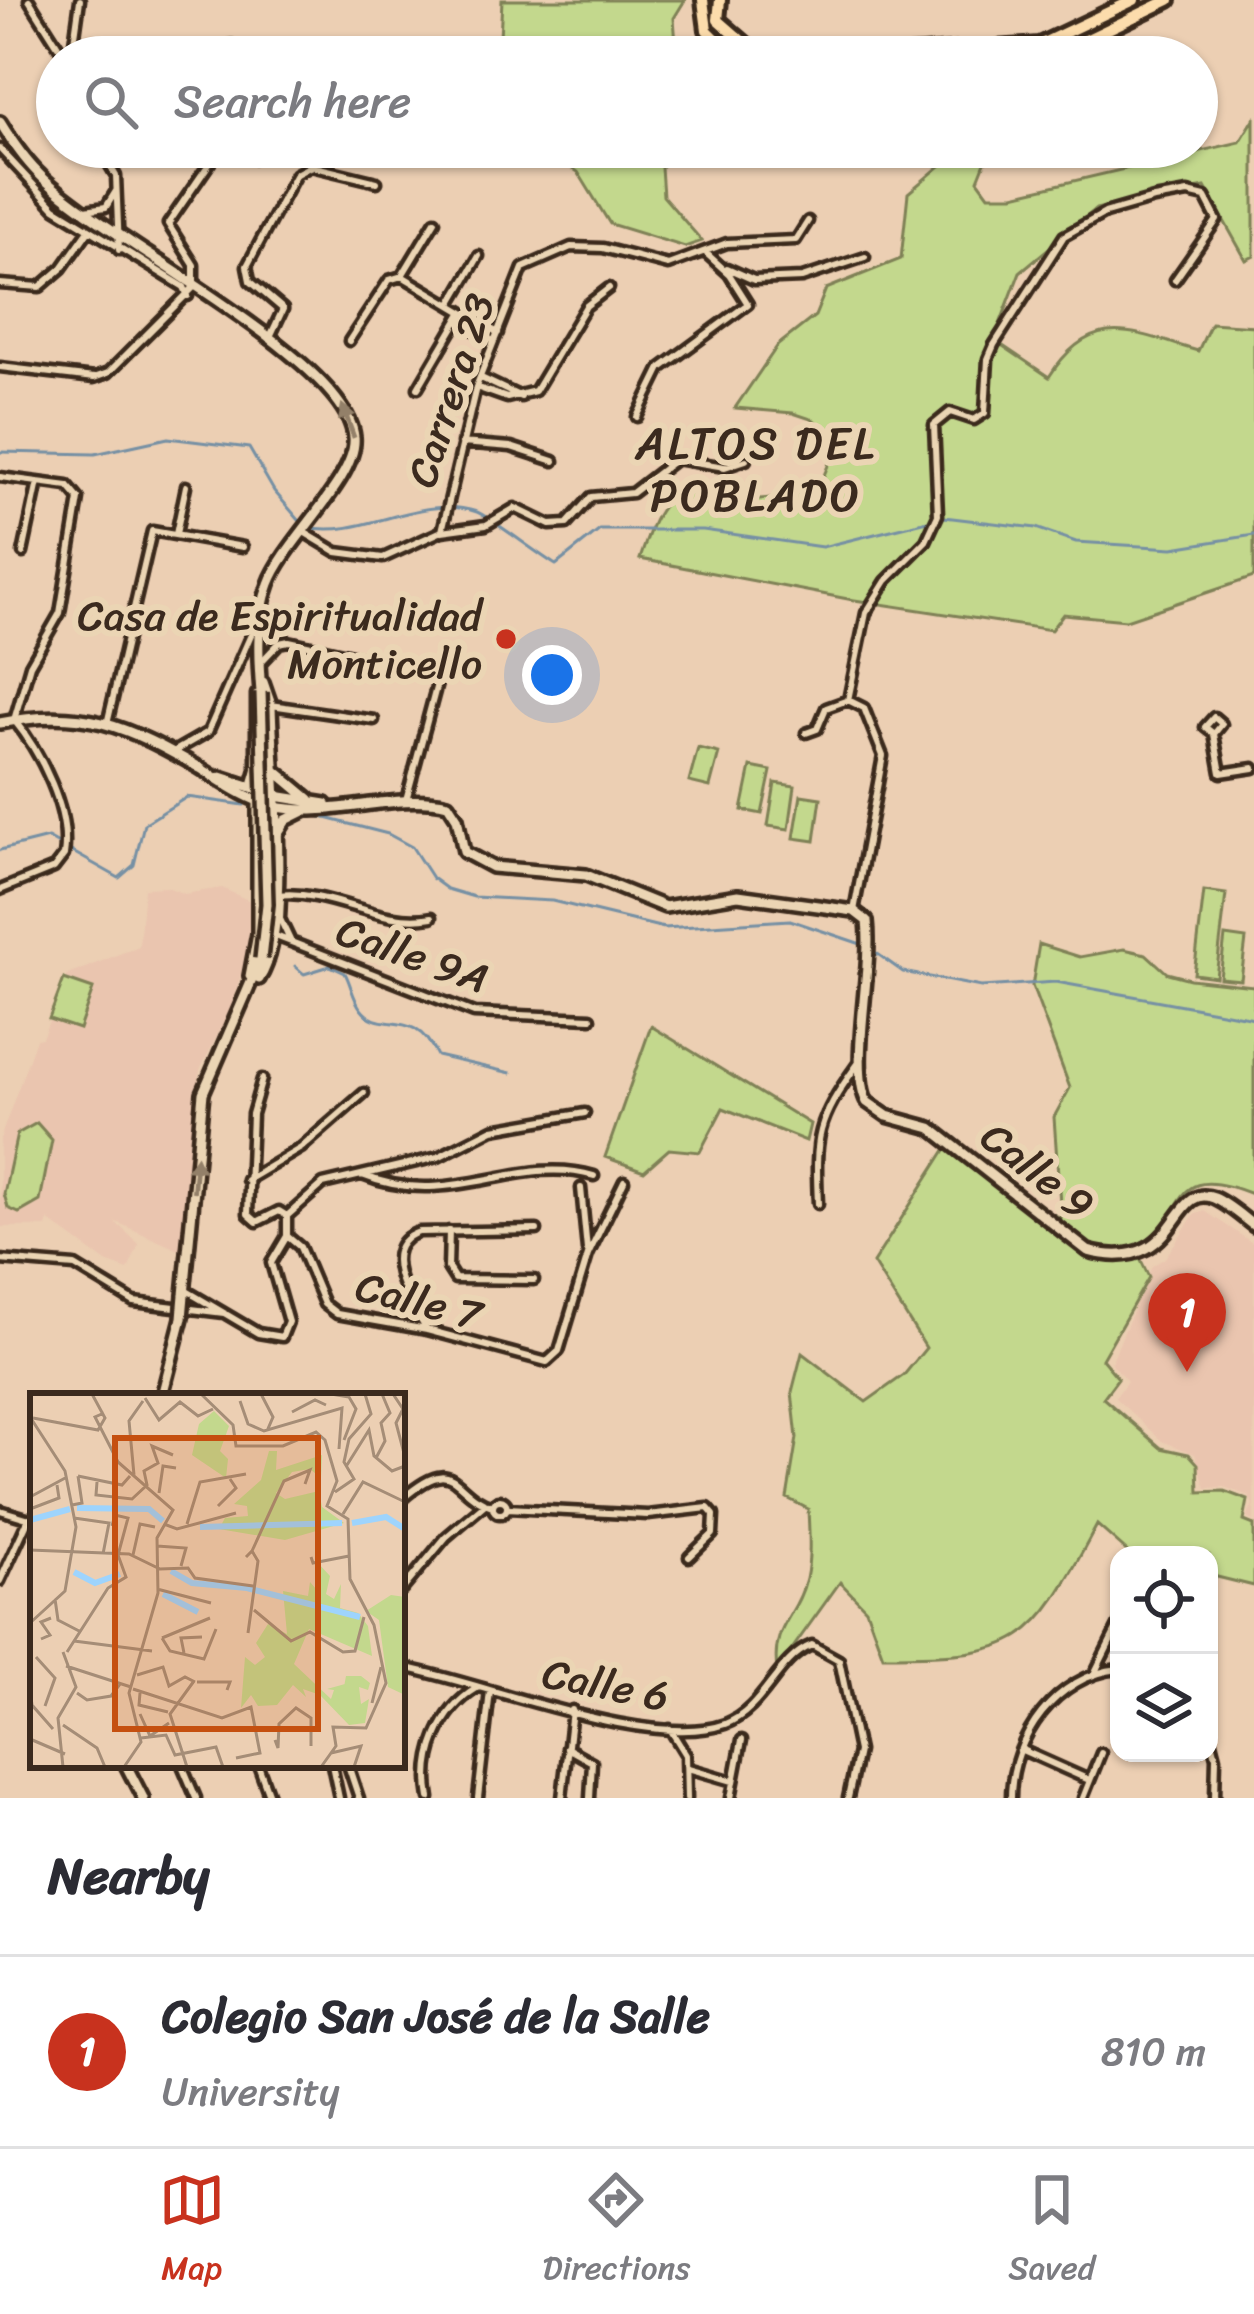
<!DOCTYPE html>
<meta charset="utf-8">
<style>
body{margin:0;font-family:Sriracha,sans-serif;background:#f2f2f3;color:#2b2b33}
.controls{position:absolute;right:36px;bottom:36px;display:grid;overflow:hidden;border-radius:24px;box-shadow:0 3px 9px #0004}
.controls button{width:108px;height:108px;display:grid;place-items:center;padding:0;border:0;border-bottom:3px solid #e1e1e2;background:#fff;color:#2b2b33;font:60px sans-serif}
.you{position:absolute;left:552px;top:675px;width:42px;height:42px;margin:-30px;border:9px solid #fff;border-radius:50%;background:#1a73e8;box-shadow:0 0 0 18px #1a73e833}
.badge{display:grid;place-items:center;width:78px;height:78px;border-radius:50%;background:#c8321e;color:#fff;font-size:39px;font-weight:700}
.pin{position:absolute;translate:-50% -99px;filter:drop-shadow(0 3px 6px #0008)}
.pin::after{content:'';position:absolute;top:63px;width:42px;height:36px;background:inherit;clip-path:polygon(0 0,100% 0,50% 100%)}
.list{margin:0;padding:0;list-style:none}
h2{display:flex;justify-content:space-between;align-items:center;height:156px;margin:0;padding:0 48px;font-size:51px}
h2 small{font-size:39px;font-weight:400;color:#7c7c81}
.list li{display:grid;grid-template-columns:78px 1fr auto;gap:36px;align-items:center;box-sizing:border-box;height:192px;padding:0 48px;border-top:3px solid #e1e1e2}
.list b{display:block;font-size:45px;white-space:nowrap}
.list p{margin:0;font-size:39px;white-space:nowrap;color:#7c7c81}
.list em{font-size:39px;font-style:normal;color:#7c7c81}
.icon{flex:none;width:66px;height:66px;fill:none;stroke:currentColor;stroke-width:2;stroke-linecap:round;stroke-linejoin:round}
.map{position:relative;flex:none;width:1254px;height:1798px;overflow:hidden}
.search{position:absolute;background:#fff;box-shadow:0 3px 9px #0004;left:36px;right:36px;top:36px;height:132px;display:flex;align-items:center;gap:30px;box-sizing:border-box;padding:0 42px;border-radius:66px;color:#7c7c81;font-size:45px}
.sheet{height:348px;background:#fff}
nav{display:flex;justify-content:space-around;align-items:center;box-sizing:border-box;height:168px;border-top:3px solid #e1e1e2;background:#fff;font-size:33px;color:#7c7c81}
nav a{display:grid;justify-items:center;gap:6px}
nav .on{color:#c8321e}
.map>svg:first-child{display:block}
.built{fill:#eac5af}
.green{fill:#c3d88d;stroke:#7f8156;stroke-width:3}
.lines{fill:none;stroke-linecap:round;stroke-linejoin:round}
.stream{stroke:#7690a4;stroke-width:3}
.street-casing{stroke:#3b2a1e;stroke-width:15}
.secondary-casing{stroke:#3b2a1e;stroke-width:18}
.primary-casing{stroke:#3b2a1e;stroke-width:20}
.street{stroke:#ebd5b4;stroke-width:6}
.secondary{stroke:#ebd5b4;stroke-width:9}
.primary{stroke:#fcdcac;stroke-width:10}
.secondary-bridge-casing{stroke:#3b2a1e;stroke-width:18;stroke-linecap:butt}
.secondary-bridge{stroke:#ebd5b4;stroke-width:9}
.oneway{fill:#938069}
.poi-dot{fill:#c8321e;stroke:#ebd5b4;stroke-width:4.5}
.labels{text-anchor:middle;stroke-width:12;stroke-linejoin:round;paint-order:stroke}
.street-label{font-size:42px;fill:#3b2a1e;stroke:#ebd5b4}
.poi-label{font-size:42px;fill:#3b2a1e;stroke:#ebd5b4;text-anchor:end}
.neighbourhood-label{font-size:45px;letter-spacing:3px;fill:#3b2a1e;stroke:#ebd5b4}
.inset-river{fill:none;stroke:#9ed4fd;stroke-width:6}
.inset-road{fill:none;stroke:#a58d77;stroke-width:3}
.view{fill:#c55010;fill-opacity:0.15;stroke:#c55010;stroke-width:6}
.inset-edge{fill:none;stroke:#3b2a1e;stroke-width:6}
</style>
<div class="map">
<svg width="1254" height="1798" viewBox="0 0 1254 1798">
<rect width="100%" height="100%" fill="#eccfb3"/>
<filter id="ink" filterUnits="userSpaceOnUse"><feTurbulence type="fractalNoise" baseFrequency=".00833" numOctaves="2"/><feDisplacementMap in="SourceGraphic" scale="24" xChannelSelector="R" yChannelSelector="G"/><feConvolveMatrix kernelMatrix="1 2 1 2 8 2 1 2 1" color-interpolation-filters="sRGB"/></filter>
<g filter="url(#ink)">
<!-- built -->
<path class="built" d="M167 887 184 894 222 888 252 902 254 926 233 1004 200 1070 181 1251 114 1221 139 1244 128 1270 106 1262 48 1220 47 1227H0V1139L36 1039 42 1038 68 975 139 946 144 888Z
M1205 1211 1254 1244V1521L1247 1518 1253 1505 1249 1496 1224 1487 1206 1488 1195 1454 1162 1441 1115 1398 1127 1381 1111 1363 1152 1266 1165 1258 1194 1215Z"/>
<!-- green -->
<path class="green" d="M502 0H685L674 18 677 57H499Z
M1254 119V256L1246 260 1205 187 1096 209 1020 272 994 340 1049 377C1092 308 1135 333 1198 351L1211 323 1254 326V577L1126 620 1063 614 1051 630 848 599 640 559C654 519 659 494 703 483 749 508 776 501 822 480L832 456V439L814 420 793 413 735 408 778 345 815 316 826 289 901 259 908 193 953 155V147H991L978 180 989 195H1014L1240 142Z
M539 147H681L661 167 663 196 702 241 685 247 610 224 578 172Z
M698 748 719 753 710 787 689 782Z
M751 767 771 771 762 814 742 810Z
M775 783 795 786 789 829 768 826Z
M801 795 821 798 815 841 794 838Z
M1204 891 1226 894 1216 977 1194 974Z
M1225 936 1246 939 1241 980 1220 978Z
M1039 944 1080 957 1124 949 1146 954 1167 973 1190 979 1254 986V1195C1161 1156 1194 1223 1134 1246L1149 1277 1102 1359 1118 1378 1103 1398 1161 1448 1189 1454 1198 1464 1199 1492 1224 1491 1248 1500 1244 1521 1254 1525V1586L1209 1575V1555L1164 1551 1131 1555 1097 1525C1032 1647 1023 1656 883 1656L866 1609 840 1582 777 1670C771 1625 797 1617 806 1579 811 1556 809 1532 808 1509L787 1498 797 1438 792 1392 802 1353 866 1402 904 1375 926 1348 873 1263 947 1147C985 1181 1017 1197 1061 1218L1054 1117 1070 1088 1032 986Z
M64 979 93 989 79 1029 49 1019Z
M651 1026 810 1124 806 1141 723 1108 700 1152 669 1149 644 1171 605 1157Z
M37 1123 52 1140 40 1201 19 1213 8 1208 4 1194 17 1134Z"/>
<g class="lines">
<!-- stream -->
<path class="stream" d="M0 452 95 454 168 438 249 448 274 491 299 520
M307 527C365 539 418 493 477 512 488 516 538 554 556 565L600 530H703L822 547 944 517 1036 528 1076 542 1173 548 1254 535
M310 814 388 834 412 847 432 878 447 889 474 897 552 901 664 928 790 920 864 945
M0 850 48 838 119 878 134 865 144 824 187 797 244 805
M872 950 903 972 981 987 1056 982 1254 1018
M295 966 304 974 330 966 345 973C351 984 353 999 361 1009 381 1036 414 1005 437 1056L511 1073"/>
<defs>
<path id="street" d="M29 0 65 57
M72 57 80 0
M220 57 225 46 232 45 250 57
M99 147 116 176 119 250
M0 149 55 208 184 287 188 296
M85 210 106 207 116 191
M727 268 754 280 802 278 865 257
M403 274 435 221
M0 284 40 287 62 268 89 230
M451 304 479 256
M458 320 493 341
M269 339 283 309 250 281 247 266 296 174 311 166 377 182
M349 341 389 280 402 276 498 333
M0 367 94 378 108 373 194 287V265L168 224 216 154 253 158 267 147
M481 378 521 397
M476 387 507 398 535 391 586 306 609 288
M418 388 462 313
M637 417 661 368 748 304 729 274 707 254
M462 443 511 447 554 461
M0 477 68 486 79 499 60 613 30 665 14 720C41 753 71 811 64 855L54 868 0 890
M302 531 337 552 383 558 442 531 486 525 515 508 550 525 567 524 591 497 632 493 676 459 725 467 746 460
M442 531 476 387 523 268 571 247 603 248 668 265 727 243 796 240 808 221
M176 534 186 486
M23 553 38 482
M261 662 279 643 289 641 428 672 438 680 406 800
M848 700 866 613 886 581 926 541 938 515 934 425 950 412 974 420 985 413 988 359 994 345 1064 236 1105 213 1154 199 1188 193 1205 197 1217 220 1175 280
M271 705 374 720
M107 724 152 531 243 547
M806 733 817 729 826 708 848 700 864 708 883 756 854 911
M1214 734 1222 724 1214 717 1205 727 1214 734 1221 773 1254 768
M173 752 208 732 257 621
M251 786 256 769V694
M278 895C332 889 379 927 432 917
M281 898 280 919 290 940
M273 935 474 1013 591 1018
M262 1079 252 1114 248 1214 257 1222 279 1211 287 1216
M362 1175C450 1211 518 1153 594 1176
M247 1180 301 1148 364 1093
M581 1188 587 1250
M818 1204C815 1136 816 1122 857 1065
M449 1231 448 1268 455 1279 534 1280
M287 1236 300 1247 324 1304 337 1314 427 1330 547 1362 559 1351 588 1255 624 1181
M287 1236V1216L323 1184 438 1157 493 1129 585 1113
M0 1260 75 1266 134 1302 224 1313
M185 1290 258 1333 282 1337 288 1322 271 1263 287 1236
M427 1330C411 1304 373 1247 419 1232L537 1230
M402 1499C459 1450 450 1494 493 1506
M493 1507a7 7 0 1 1 14 0a7 7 0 1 1-14 0Z
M507 1508 648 1515 708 1508 714 1515 713 1534 689 1557
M0 1510 30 1519
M0 1581 29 1518
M402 1590 446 1537 485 1504
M402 1667C483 1682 650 1751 725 1724 765 1709 776 1659 812 1645L839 1660 858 1751 848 1798
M1095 1672 1119 1624
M670 1729 686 1755 687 1798
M1209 1730 1216 1757 1215 1798
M567 1748 592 1762 590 1798
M1022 1750 1087 1779
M182 1765 196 1798
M258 1765 270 1798
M332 1765 339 1798
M348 1765 359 1798
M688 1768 733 1781
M430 1798C422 1756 440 1710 477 1688
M478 1798 490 1691
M562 1798 572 1710
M731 1798 742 1740
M1011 1798C1011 1737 1057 1675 1119 1669
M1083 1798 1101 1753"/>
<path id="secondary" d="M0 122C11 140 23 158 38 173 99 237 347 358 354 437 358 478 285 540 269 584 256 618 258 657 261 692
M0 723C83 706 127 726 200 768 223 782 246 799 273 806 329 820 392 791 448 804L457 818 464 852 492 867 586 875 665 907 738 895 854 911 867 921C873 971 849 1069 867 1102L887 1116 931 1128 1088 1251C1181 1276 1170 1181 1214 1198 1228 1204 1242 1217 1254 1226
M272 768 309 799
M221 777 282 797 326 804
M275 837 286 820 306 810
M250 976 258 934V800
M259 979C292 930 272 768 271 705L263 682
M184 1295 203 1093 261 959
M162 1396 182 1318
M126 1765 143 1798"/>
<path id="primary" d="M703 0 707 30 734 57
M720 0 718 20 749 47 819 57
M866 57 1039 45 1134 0
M1050 57 1169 0"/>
</defs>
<!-- street casing -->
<use href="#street" class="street-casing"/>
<!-- secondary casing -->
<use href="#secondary" class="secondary-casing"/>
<!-- primary casing -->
<use href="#primary" class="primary-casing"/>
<!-- street -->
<use href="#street" class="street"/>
<!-- secondary -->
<use href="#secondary" class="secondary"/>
<!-- primary -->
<use href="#primary" class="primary"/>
<defs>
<path id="secondary-bridge" d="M261 692 267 904 261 959
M182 1318 184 1295"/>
</defs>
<!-- secondary-bridge casing -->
<use href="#secondary-bridge" class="secondary-bridge-casing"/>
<!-- secondary-bridge -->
<use href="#secondary-bridge" class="secondary-bridge"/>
</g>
<!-- one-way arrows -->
<defs><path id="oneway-solid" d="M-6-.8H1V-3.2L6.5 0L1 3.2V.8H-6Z" transform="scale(3)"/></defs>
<g class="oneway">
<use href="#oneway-solid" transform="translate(348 421) rotate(-110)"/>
<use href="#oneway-solid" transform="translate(195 1174) rotate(-85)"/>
</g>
</g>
<!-- markers -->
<circle class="poi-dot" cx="506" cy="639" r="12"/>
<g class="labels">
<!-- street labels -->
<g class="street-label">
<text transform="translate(450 390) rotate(-72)" y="15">Carrera 23</text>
<text transform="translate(413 954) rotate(19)" y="15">Calle 9A</text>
<text transform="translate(1038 1170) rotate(38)" y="15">Calle 9</text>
<text transform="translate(419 1300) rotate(14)" y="15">Calle 7</text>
<text transform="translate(606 1684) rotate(11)" y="15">Calle 6</text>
</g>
<!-- poi labels -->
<g class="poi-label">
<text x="482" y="630">Casa de Espiritualidad<tspan x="482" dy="48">Monticello</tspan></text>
</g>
<!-- neighbourhood labels -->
<g class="neighbourhood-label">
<text x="756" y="459">ALTOS DEL<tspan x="756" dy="52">POBLADO</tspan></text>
</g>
</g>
<!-- overview -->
<g transform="translate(30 1393)">
<rect width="375" height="375" fill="#eccfb3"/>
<path d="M184 18 199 33 190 58 198 66 196 85 162 62 169 31ZM239 58H247L246 77 292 62 291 85 280 76 262 79 246 100 255 106 289 98 292 114 314 130 255 147 189 136 195 125 218 123 217 113 204 111 231 87ZM288 170 300 183 296 201 304 206 311 191 310 215 328 220 338 233 342 263 279 236 264 271 301 306 304 297 297 296 315 291 311 310 316 283H331L340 290 338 297 329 294 331 311 339 306 335 330 319 332 290 302 273 296 276 304 263 292 247 312 228 313 221 302 211 315 215 264 225 272 235 264 226 250 238 231 257 241 253 198 278 203 280 189 287 197ZM361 202 375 204V302L358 294 349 227 336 218Z" fill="#c3d88d"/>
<path class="inset-river" d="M47 115 119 116 133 128M0 127 40 116M322 130 356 124 375 136M170 134 312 130M141 178 162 190 217 195 330 224M44 179 65 190 90 181M133 201 168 219"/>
<path class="inset-road" d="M171 1 203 32 206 53H253L286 39 295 47 307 88 297 113 318 126 320 186 344 232 356 290 336 335 303 334 306 353 291 374M231 1 243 24 237 38M301 1 319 4 326 16 314 47M363 1 373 16 366 30 375 64M115 5 129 27 150 9 168 23 183 16M210 8 218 31 234 38 312 15 309 56M262 19 285 7 296 12M74 20 65 24 88 69 143 117 127 145 128 200 99 300 111 349 94 374M3 25 68 37 75 25 62 1M346 65 355 48 351 30 360 20 352 1M317 72 339 37 344 63 362 78 375 73M104 82 99 28 113 8M48 83 92 92 100 83M67 89 66 102 102 106 117 92 114 78 128 70 122 53 143 62M305 99 324 86 314 69 319 46 341 21 335 1M129 100 133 73 146 75M0 104 37 84M42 112 52 110 48 83M188 113 206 95 200 86M0 116 29 105 27 92M313 121 333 89 375 109M44 125 79 130 73 161M134 131 147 136 206 120M157 131 170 89 216 81M127 153 156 155 151 173M0 157 99 161 130 176 158 175 165 185 223 193M222 158 254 88 280 77 275 91M103 162 110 131 125 134M216 164 222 158 228 168 218 240M281 164 283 170 319 163M127 196 181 210M25 206 28 227 51 239M224 217 261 248 280 239 313 259 325 258 334 224M0 230 35 198 46 134 35 78 2 27M132 245 140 258 174 266 186 236M132 245 180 225M11 246 20 242 11 229 21 225M44 248 122 258M37 259 78 195 96 184 88 162 98 125 85 122 82 133M154 260 151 245 172 244M6 264 25 285 15 313M36 273 101 294M107 282 133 274 139 293 155 284 165 289M167 289H200L197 297M103 296 192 325 221 314 230 360 206 365M0 297 2 312 23 336M47 300 57 307 81 303 90 291M110 300 109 312 138 319M342 310 351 274M110 321 120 343 139 330M33 332 67 355 75 374M111 345 136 342 145 362 186 354 193 374M0 346 35 361M245 347 248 355 249 331 266 315 281 325V353M301 360 331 353 324 374M33 374 28 325 46 294 33 259M157 374 140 321 164 288"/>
<path class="view" d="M85 45H288V336H85Z"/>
<rect width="375" height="375" class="inset-edge"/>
</g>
</svg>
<div class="controls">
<button><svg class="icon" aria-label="locate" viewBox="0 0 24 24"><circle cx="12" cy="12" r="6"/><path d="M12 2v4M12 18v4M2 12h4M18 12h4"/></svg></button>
<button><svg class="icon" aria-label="layers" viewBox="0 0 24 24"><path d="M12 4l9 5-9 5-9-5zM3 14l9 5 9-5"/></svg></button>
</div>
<div class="you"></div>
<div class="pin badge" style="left:1187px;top:1372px">1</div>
<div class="search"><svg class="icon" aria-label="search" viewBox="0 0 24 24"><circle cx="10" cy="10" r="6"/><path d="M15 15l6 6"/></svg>Search here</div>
</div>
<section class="sheet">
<h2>Nearby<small></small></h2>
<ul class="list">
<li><span class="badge">1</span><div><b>Colegio San José de la Salle</b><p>University</p></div><em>810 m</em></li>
</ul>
</section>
<nav>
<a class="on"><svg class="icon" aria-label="map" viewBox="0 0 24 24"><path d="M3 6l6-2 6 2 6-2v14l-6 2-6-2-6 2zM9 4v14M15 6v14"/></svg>Map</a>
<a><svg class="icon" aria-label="directions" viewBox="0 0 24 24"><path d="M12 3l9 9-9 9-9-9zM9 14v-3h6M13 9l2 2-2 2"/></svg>Directions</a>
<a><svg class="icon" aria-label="saved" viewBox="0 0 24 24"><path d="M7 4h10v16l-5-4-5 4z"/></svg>Saved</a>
</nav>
